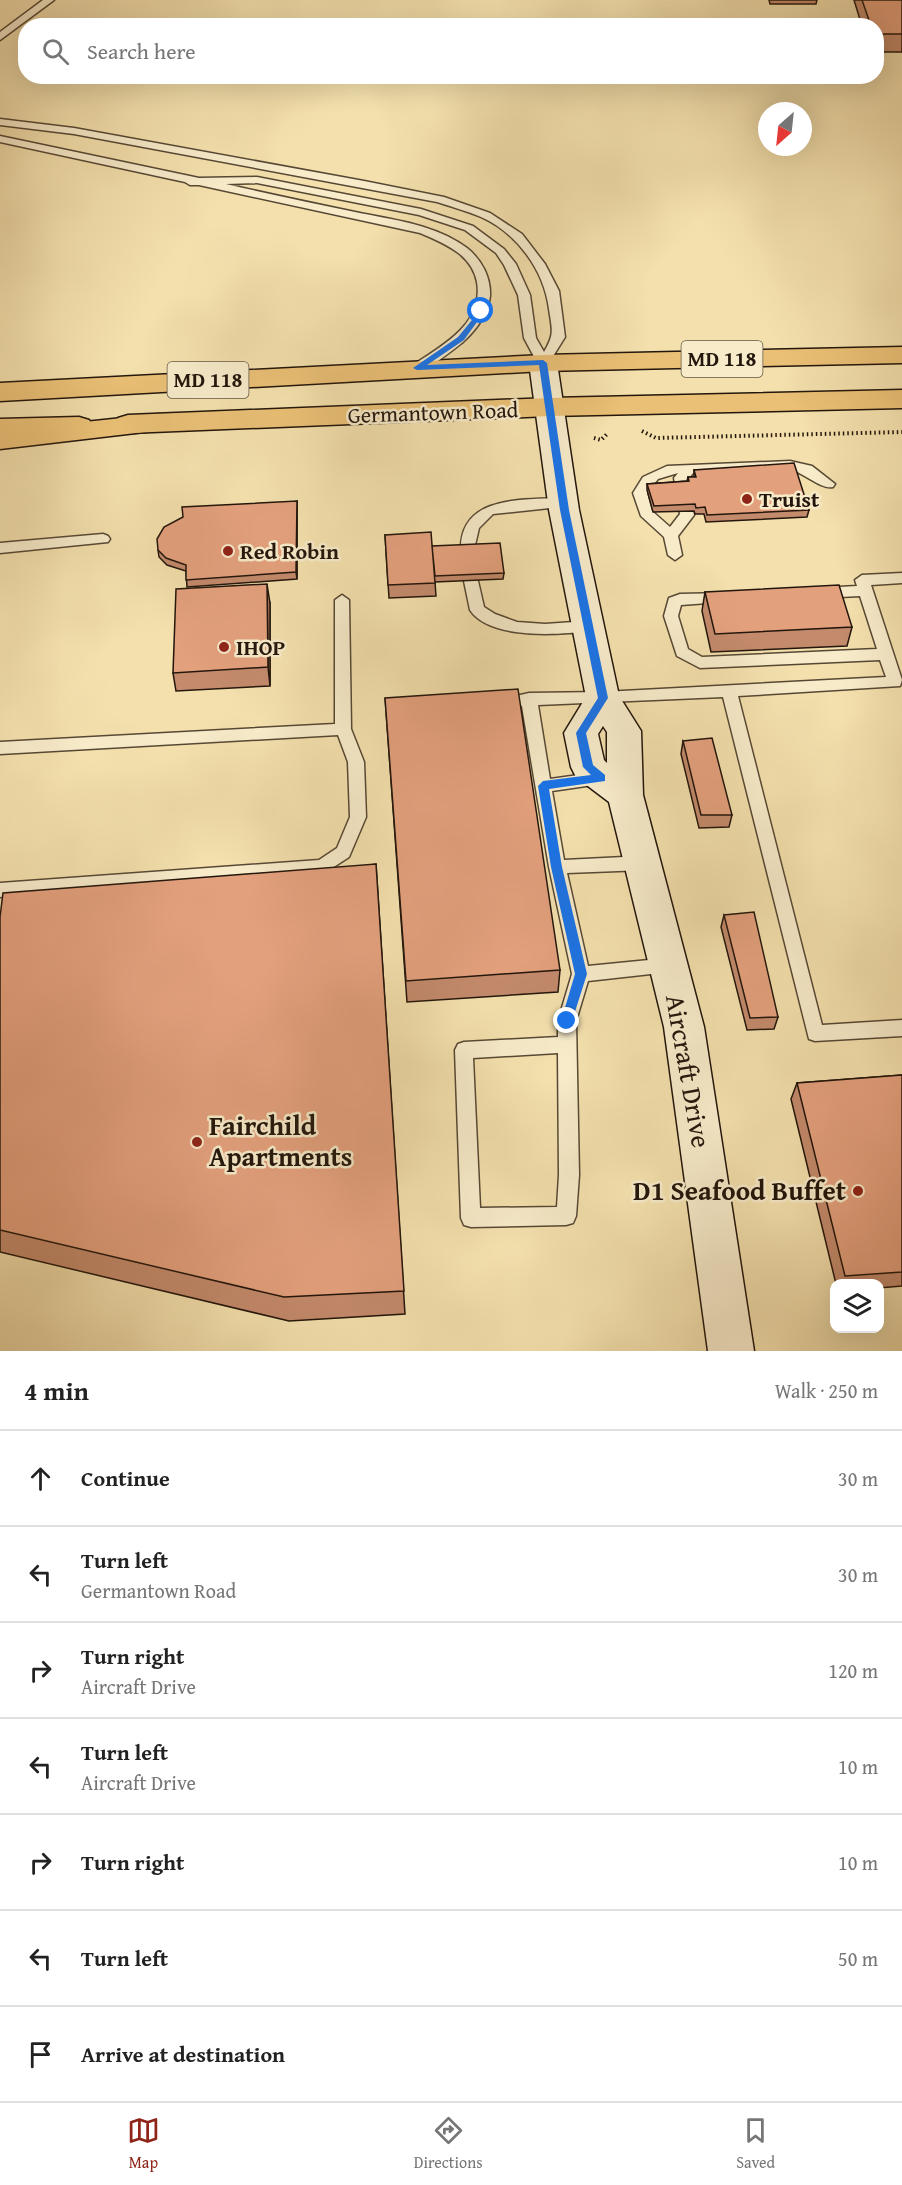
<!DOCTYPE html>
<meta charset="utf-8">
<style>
body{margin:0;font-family:"Gentium Book Plus",serif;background:#f6f6f6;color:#222}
.controls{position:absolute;right:18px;bottom:18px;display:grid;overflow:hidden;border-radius:12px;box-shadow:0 6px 24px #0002}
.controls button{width:54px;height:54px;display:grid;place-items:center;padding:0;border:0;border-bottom:2px solid #e0e0e0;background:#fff;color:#222;font:30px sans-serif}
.compass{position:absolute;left:758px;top:102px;width:54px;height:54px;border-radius:50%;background:#fff;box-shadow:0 6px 24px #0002;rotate:207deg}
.stop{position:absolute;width:18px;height:18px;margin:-14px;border:4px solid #1a73e8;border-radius:50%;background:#fff}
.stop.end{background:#1a73e8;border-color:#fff;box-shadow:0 2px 6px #0008}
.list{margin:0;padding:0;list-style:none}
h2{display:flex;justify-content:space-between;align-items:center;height:78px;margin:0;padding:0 24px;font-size:26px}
h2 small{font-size:20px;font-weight:400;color:#767676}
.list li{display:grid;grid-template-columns:39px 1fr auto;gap:18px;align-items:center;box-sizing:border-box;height:96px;padding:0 24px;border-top:2px solid #e0e0e0}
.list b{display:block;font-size:22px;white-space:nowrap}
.list p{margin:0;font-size:20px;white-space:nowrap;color:#767676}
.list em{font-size:20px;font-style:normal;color:#767676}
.icon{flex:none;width:33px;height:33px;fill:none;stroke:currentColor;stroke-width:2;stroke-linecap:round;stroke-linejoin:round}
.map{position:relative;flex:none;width:902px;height:1351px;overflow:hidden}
.search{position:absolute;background:#fff;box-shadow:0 6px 24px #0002;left:18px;right:18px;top:18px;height:66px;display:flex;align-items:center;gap:15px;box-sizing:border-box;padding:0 21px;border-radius:24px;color:#767676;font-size:22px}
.sheet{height:750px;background:#fff}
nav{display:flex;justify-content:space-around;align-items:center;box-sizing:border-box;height:84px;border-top:2px solid #e0e0e0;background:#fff;font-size:16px;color:#767676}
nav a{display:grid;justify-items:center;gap:3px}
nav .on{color:#8f2418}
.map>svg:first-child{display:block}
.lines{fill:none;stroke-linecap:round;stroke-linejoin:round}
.lane-casing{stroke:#574834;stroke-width:3}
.secondary-casing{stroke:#23160c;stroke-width:3}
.primary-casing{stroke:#23160c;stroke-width:3}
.highway-casing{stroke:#23160c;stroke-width:3}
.path{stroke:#23160c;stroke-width:4;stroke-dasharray:1.5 3;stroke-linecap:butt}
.lane{fill:#f7ebca;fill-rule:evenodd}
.secondary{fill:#f7ebca;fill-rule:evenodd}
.primary{fill:#eac076;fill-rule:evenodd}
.highway{fill:#eac076;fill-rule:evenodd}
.wall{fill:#c38a6c;stroke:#23160c;stroke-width:1.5}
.shaded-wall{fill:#9f7058;stroke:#23160c;stroke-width:1.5}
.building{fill:#e3a07d;stroke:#23160c;stroke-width:1.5}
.route{fill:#1a73e8}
.poi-dot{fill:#8f2418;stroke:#f7ebca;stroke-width:2}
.labels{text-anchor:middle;stroke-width:5;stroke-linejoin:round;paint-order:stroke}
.shield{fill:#f7ebca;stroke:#635645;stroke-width:1.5}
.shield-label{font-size:21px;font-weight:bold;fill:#23160c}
.street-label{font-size:22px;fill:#23160c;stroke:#f7ebca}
.poi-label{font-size:22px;font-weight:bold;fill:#23160c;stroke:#f7ebca;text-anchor:start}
.near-street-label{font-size:27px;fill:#23160c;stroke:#f7ebca}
.near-poi-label{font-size:27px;font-weight:bold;fill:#23160c;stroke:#f7ebca;text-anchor:start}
</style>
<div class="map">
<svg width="902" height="1351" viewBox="0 0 902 1351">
<rect width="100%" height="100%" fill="#f3e0ad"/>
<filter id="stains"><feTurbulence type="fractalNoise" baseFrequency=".00333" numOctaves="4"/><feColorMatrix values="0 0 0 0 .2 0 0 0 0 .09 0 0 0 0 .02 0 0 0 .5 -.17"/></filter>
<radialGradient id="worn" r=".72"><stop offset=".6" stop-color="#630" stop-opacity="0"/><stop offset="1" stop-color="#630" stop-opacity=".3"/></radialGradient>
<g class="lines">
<defs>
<path id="lane" d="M43 0H54L0 40V32Z
M0 119 74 128 364 181 444 197 490 213 522 234 545 264 559 291 565 337 547 366H539L524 338 518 295 504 265 496 253 465 230 419 215 257 183 226 184C269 194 312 203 355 212 393 220 435 224 467 248 482 260 491 278 490 296 488 314 476 330 463 342 453 350 424 374 413 371V365C442 346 484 324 477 282 475 271 469 262 461 255 449 245 434 239 420 233L199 185H190L185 182 0 142V136L199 178 257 177 421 209 473 226 504 249 516 264 530 295 536 338 544 352C555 333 552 330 549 309 544 270 517 233 481 217 467 211 452 207 437 202L74 134 0 125Z
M790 461 812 466 835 484 833 487C822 490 804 473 790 469L694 472 688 479 694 515 678 536 682 555 675 560 668 555 664 537 641 516 633 493 643 477 667 466ZM678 473 674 478 680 514 670 527 652 511 647 493 658 479Z
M564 498 569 500 571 503 569 506 493 514 479 528 473 554H463L461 551C459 494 525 500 564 498Z
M103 534 108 536 110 539 108 542 0 553V543Z
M902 573V583L871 585 902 680 900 686 738 696 822 1025 902 1020V1036L815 1041 809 1039 723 697 538 705 550 779 600 772 606 774 608 778 606 782 600 784 552 791 564 860 644 856 650 858 652 863 650 868 644 870 567 873 588 966 669 958 675 960 678 965 675 970 669 972 588 981 576 1021 579 1175 576 1216 573 1223 566 1225 471 1227 464 1225 461 1218 455 1050 458 1044 464 1042 558 1037V1021L572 974 549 867 522 706 516 704 513 700 516 696 529 693 603 692 886 677 880 660 700 668 677 656 664 616 669 598 680 594 727 593 729 597 727 601 722 602 681 605 678 616 688 649 702 657 877 649 860 596 821 598 814 593 821 588 857 586 855 580 862 575ZM558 1053 559 1175 557 1207 480 1208 473 1058Z
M471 576 478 581 484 607 495 614 517 622 545 624 588 621 595 626C590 634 578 632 569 633 542 635 487 636 470 610L464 581Z
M342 595 349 600 351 729 364 762 366 817 349 857 323 874 0 897V883L319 860 337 848 350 817 348 762 338 735 0 754V742L335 724V600Z"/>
<path id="secondary" d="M543 355 553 357 557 363 579 510 619 696 641 731 643 795 704 1027 754 1351H708L664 1027 609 802 576 777 571 767 564 733 586 697 549 510 529 363 533 357ZM603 726 607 732V763L604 760 598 734Z"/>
<path id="primary" d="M902 347V363L543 371 0 401V383L543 355Z
M902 390V408L550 416 128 433 118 430 114 424 118 418 128 415 550 398Z
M79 417 89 420 93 426 89 432 79 435 0 437V419Z"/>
<path id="highway" d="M160 414 170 417 174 423 170 429 0 449V431Z"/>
</defs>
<!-- lane casing -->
<use href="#lane" class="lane-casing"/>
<!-- secondary casing -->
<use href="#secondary" class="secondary-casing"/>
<!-- primary casing -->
<use href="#primary" class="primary-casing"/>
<!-- highway casing -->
<use href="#highway" class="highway-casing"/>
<!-- path -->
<path class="path" d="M642 431 656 438 902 432
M594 438 601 440 608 433"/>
<!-- lane -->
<use href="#lane" class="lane"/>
<!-- secondary -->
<use href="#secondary" class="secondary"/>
<!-- primary -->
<use href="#primary" class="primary"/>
<!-- highway -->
<use href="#highway" class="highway"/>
</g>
<!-- wall -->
<path class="wall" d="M769 0H817L816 4H770Z
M854 0H902V52H876V26H862Z
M694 470 809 510 807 517 706 522 704 514H695L694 511 653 512 647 490V484L687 481 688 477H694Z
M297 501V579L187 587 186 571 167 565 159 557 158 550Z
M385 535 432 546 504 573 503 579 435 582 436 596 389 598Z
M705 592 852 627 847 646 711 652 702 611Z
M270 603V686L176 691 173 673Z
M385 698 560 970 558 992 407 1002Z
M683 741 732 815 729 827 699 828 681 754Z
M376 864 405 1314 289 1321 0 1252V917Z
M724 915 778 1017 774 1029 747 1030 721 927Z
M902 1075V1286L879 1288V1284H836L791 1099 797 1083Z"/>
<!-- shaded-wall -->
<path class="shaded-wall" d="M297 501V579L296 572Z
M267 584 270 603V686L268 667Z"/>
<!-- building -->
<path class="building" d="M862 0H902V34H876V26H871Z
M794 463 809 510 707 515 705 507 696 508 695 504 654 506 647 484 689 481 688 477H696L694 470Z
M297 501 296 572 186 580V565L166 558 158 550 157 539 164 527 183 517 182 507Z
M431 532 435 583 388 585 385 535Z
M500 543 504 573 435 576 432 546Z
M267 584 268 667 173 673 176 589Z
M839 585 852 627 715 634 705 592Z
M518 689 560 970 406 981 385 698Z
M712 738 732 815H701L683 741Z
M376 864 404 1291 284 1297 0 1230V917L3 893Z
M754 912 778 1017 750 1018 724 915Z
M902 1075V1272L845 1276 797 1083Z"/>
<!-- route -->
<path class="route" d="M481 309 485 311 464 340 427 365 543 360 547 363 569 510 608 698 586 733 593 765 605 775V781L549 789 562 867 587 974 572 1021 567 1026 561 1021 575 974 551 867 538 786 543 781 591 775 583 767 576 733 598 698 560 510 539 365 417 370 413 368 458 337Z"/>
<!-- markers -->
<g class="poi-dot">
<circle cx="747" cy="499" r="6"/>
<circle cx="228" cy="551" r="6"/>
<circle cx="224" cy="647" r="6"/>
<circle cx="197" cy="1142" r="6"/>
<circle cx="858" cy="1191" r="6"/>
</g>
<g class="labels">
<!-- shield labels -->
<g class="shield">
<rect x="681.5" y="341" width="81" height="36" rx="4.5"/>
<rect x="167.5" y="362" width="81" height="36" rx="4.5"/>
</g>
<g class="shield-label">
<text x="722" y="366">MD 118</text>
<text x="208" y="387">MD 118</text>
</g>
<!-- street labels -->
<g class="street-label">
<text transform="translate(433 412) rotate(-2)" y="8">Germantown Road</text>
</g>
<!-- poi labels -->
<g class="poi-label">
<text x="759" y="507">Truist</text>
<text x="240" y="559">Red Robin</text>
<text x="236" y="655">IHOP</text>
</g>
<!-- near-street labels -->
<g class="near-street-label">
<text transform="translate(688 1071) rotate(80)" y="9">Aircraft Drive</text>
</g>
<!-- near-poi labels -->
<g class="near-poi-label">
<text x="209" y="1135">Fairchild<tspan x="209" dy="31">Apartments</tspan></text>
<text x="846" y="1200" text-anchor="end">D1 Seafood Buffet</text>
</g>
</g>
<rect width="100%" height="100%" filter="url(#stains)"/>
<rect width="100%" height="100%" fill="url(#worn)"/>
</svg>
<div class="controls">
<button><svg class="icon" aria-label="layers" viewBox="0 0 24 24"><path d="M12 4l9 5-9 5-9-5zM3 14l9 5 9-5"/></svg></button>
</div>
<svg class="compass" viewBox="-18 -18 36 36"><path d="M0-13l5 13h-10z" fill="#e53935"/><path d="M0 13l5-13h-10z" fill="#767676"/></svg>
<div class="stop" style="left:481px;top:311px"></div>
<div class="stop end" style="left:567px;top:1021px"></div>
<div class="search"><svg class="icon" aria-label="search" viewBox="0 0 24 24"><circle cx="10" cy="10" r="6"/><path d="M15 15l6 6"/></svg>Search here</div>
</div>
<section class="sheet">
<h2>4 min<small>Walk · 250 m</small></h2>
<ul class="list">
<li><svg class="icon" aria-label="ahead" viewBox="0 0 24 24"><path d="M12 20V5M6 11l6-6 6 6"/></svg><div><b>Continue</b></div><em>30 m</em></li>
<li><svg class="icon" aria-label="left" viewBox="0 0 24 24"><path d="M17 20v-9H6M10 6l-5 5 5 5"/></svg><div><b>Turn left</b><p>Germantown Road</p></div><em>30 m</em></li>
<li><svg class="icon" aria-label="right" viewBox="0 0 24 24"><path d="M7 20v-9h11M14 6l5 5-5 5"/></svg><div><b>Turn right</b><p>Aircraft Drive</p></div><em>120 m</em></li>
<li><svg class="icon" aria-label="left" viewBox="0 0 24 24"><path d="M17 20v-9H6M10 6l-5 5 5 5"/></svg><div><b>Turn left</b><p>Aircraft Drive</p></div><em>10 m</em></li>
<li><svg class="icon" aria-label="right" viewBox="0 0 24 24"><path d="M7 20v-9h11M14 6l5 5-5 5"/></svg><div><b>Turn right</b></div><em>10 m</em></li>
<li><svg class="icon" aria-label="left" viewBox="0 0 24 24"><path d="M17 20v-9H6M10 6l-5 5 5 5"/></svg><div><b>Turn left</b></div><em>50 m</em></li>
<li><svg class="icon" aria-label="arrive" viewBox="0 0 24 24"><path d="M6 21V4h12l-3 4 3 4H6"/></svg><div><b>Arrive at destination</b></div></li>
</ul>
</section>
<nav>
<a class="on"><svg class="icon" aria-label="map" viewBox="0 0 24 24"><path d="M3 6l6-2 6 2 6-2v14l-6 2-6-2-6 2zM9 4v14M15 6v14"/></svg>Map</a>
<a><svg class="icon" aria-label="directions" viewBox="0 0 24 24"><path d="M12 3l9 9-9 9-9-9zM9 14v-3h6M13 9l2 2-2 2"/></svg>Directions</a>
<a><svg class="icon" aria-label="saved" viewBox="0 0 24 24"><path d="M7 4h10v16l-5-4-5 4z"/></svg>Saved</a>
</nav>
